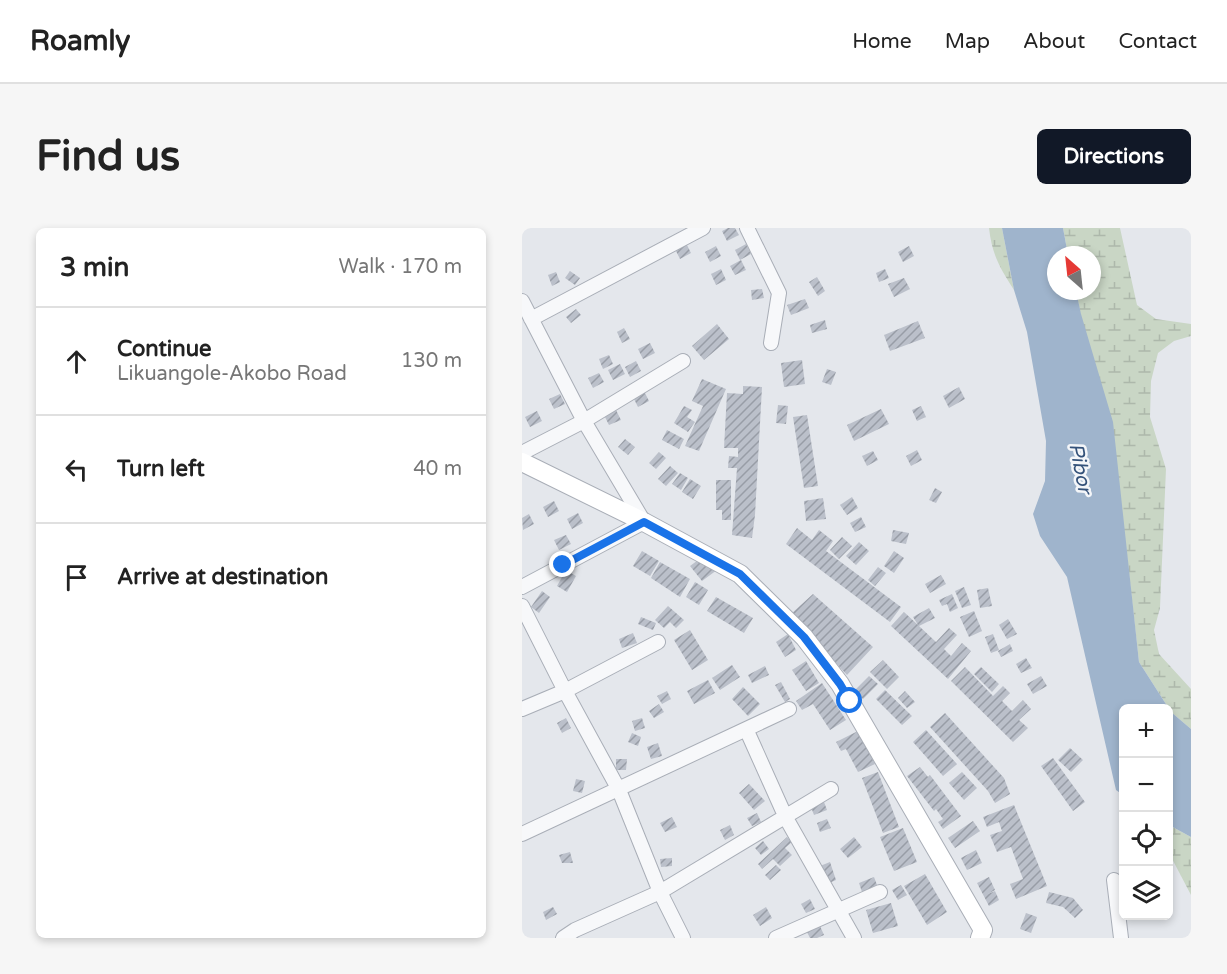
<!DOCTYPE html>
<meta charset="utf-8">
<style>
body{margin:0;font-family:"Varela Round",sans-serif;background:#f6f6f6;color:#222}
.controls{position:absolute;right:18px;bottom:18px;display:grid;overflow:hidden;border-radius:9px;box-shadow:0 3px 9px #0003}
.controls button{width:54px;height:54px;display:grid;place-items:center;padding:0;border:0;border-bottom:2px solid #e0e0e0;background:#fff;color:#222;font:30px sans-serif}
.compass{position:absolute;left:525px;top:18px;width:54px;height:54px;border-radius:50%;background:#fff;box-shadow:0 3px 9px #0003;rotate:333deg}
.stop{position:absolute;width:18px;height:18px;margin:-14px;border:4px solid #1a73e8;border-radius:50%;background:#fff}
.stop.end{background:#1a73e8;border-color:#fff;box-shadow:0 2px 6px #0008}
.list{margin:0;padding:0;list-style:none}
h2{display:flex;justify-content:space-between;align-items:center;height:78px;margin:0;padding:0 24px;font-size:26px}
h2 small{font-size:20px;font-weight:400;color:#767676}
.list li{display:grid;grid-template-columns:39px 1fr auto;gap:18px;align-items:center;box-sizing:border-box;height:108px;padding:0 24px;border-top:2px solid #e0e0e0}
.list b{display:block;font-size:22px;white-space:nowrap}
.list p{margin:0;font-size:20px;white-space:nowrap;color:#767676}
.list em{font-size:20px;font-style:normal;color:#767676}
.icon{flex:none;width:33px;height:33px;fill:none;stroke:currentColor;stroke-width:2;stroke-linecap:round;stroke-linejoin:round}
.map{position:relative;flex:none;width:669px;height:710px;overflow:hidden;border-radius:9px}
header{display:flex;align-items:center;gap:36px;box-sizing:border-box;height:84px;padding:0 30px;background:#fff;border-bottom:2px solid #e0e0e0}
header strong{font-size:28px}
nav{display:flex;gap:33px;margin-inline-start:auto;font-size:21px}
.intro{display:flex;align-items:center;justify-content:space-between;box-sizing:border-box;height:144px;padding:0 36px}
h1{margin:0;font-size:42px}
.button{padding:15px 27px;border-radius:9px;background:#111827;color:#fff;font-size:21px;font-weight:700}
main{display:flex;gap:36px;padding:0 36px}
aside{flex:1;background:#fff;border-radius:9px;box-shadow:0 3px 9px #0003}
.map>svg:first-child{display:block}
.wetland{fill:url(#wetland-marsh)}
.water{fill:#9fb4cc}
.building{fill:url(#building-hatch)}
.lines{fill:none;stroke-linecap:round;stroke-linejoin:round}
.street-casing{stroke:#a9aeb7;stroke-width:16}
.secondary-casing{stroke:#a9aeb7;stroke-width:20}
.street{stroke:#f7f8fa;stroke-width:14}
.secondary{stroke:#fff;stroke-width:18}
.route{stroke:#1a73e8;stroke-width:8}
.labels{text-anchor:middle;stroke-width:5;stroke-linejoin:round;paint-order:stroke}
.water-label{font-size:20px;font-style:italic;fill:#34527a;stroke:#f4f6f9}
</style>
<header>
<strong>Roamly</strong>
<nav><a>Home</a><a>Map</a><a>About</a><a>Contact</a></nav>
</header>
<div class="intro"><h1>Find us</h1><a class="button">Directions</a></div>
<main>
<aside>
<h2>3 min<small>Walk · 170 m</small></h2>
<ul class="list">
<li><svg class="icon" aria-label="ahead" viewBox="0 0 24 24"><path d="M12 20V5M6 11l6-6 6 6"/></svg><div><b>Continue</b><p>Likuangole-Akobo Road</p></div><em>130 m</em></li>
<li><svg class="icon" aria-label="left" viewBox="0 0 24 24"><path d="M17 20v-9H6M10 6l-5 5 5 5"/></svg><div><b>Turn left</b></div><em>40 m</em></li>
<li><svg class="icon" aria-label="arrive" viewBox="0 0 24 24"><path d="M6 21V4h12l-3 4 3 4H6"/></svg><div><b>Arrive at destination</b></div></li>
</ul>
</aside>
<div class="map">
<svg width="669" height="710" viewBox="0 0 669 710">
<defs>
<pattern id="wetland-marsh" width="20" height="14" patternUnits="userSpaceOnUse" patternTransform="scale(1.5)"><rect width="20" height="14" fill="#c9d6c5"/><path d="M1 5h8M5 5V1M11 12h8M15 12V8" fill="none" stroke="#adb8ab"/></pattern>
<pattern id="building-hatch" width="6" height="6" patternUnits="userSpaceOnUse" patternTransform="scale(1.5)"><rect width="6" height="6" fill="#bbc0ca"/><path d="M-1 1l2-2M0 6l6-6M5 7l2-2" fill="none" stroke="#989da6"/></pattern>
</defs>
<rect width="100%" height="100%" fill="#e4e7ec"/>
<!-- wetland -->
<path class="wetland" d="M467 0H480L492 62C478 40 470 27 467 0Z
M541 0H598L615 77 634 91 669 96V108L652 113 636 125 629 153 628 189 644 241 638 380 632 402 637 426 669 461V501L649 484 617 434 604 319 554 63H570V27H546Z
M647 597 669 609V667L647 625Z"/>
<!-- water -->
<path class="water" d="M480 0H541L546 27H534V63H554L559 86 591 194 617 434 649 484 669 501V609L647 597 646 481H602L601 567 594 562 545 349 518 308 511 286 523 253 524 213 505 104 492 62Z"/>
<!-- building -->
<path class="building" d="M206 0H213L217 7 205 13 200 3Z
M164 15 169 25 158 31 153 21Z
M224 16 229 26 218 32 213 22Z
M194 18 199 28 188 34 183 24Z
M387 18 392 28 381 34 376 24Z
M219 32 224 42 213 47 208 38Z
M199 41 204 52 194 57 189 46Z
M363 41 367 50 357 54 354 45Z
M48 43 58 50 53 57 43 50Z
M34 44 38 54 30 58 26 47Z
M295 49 303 63 296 68 287 54Z
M382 50 388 61 372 69 366 56Z
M240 61 242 70 230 72 229 62Z
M283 71 287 80 269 87 265 77Z
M54 81 59 87 49 95 44 89Z
M303 92 305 101 290 105 288 97Z
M396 93 403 110 368 123 362 107Z
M195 96 207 111 182 132 170 118Z
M102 100 108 111 100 115 95 104Z
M128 115 133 125 121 131 116 121Z
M87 127 91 136 81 141 77 131Z
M280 132 283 156 262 159 259 135Z
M114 133 119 143 108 149 103 139Z
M98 136 103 146 91 152 86 142Z
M305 141 314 144 309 157 300 154Z
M77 145 82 154 71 160 66 150Z
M180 151 204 161 177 223 163 218 181 178 170 173Z
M221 158 240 159 233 287 230 310 210 307 215 240H206L207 228 216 229V220H202L205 165 221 166Z
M437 159 443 171 427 180 421 168Z
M122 163 127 173 116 179 111 169Z
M38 166 43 176 32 181 27 171Z
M256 177 266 178 264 196 254 195Z
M162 178 170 182 165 189 173 194 166 204 152 195Z
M399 178 404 189 395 193 390 182Z
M359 181 367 196 332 213 325 197Z
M94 182 99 192 87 197 82 187Z
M15 183 20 193 8 199 3 189Z
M285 187 296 258 282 260 271 189Z
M145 202 162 211 157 221 140 212Z
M103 211 113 219 106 227 96 219Z
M395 222 400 232 389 238 384 228Z
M351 223 356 232 345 238 340 228Z
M137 224 144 230 134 241 127 235Z
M148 238 156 245 144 258 136 251Z
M158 245 166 250 159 262 150 256Z
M168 251 179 258 171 271 160 264Z
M194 252H209V292H200V282H194Z
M413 260 420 264 414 275 407 272Z
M330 269 336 280 325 287 318 277Z
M301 270 304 291 284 293 282 273Z
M32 273 37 283 26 289 21 279Z
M56 285 61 295 50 301 45 291Z
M7 286 12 296 1 302 0 290Z
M339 289 344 299 333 304 328 295Z
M275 300 290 312 297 302 311 313 304 323 379 379 368 394 264 316Z
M371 302 387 305 384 316 369 313Z
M44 307 49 316 37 322 32 312Z
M320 309 330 318 317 331 308 322Z
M337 314 347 323 334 337 324 328Z
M120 323 137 333 128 348 111 338Z
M372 323 382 330 372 345 362 338Z
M183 327 195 342 180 353 168 338Z
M138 334 168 351 158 369 129 350Z
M356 339 364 345 353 358 346 352Z
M44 342 54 348 45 364 35 358Z
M419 347 424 356 408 365 403 356Z
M173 354 186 362 177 377 164 369Z
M442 359 449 377 440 380 433 363Z
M466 360 470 378 458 380 455 362Z
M20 363 28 369 17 385 9 379Z
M291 366 351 419 325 447 269 386Z
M430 366 436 380 428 384 425 376 420 378 417 372Z
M194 369 231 390 222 405 185 383Z
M146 378 162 392 154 400 148 394 142 400 133 392Z
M407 380 413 390 397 398 414 414 427 400 435 407 422 421 429 428 440 415 449 423 426 451 369 398 382 384 396 397 391 389Z
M452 383 460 403 447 409 438 389Z
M119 389 134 395 131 402 116 396Z
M486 391 495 406 485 411 477 397Z
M168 402 186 432 170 442 152 412Z
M111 405 115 415 100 420 97 411Z
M266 406 274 422 263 429 254 414Z
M471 406 477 422 469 425 463 409Z
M488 416 491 423 479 429 476 423Z
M504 430 510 440 499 445 494 436Z
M361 432 377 449 365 461 348 444Z
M284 433 297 455 284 463 270 442Z
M210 437 218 449 198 462 190 450Z
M243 438 247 447 230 455 226 447Z
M443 439 471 468 481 458 488 465 480 473 490 483 501 472 509 481 497 492 506 500 491 514 429 453Z
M459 439 477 456 470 464 452 446Z
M347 448 356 456 341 471 332 463Z
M519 448 525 458 511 466 505 456Z
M186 452 193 465 172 476 165 463Z
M259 454 268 471 263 474 253 457Z
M300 455 324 492 308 502 291 476 280 482 274 473Z
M221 459 238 476 226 488 210 471Z
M363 462 390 488 380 497 354 471Z
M145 463 149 471 140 476 135 468Z
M383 463 393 474 385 480 376 470Z
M137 476 142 484 132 490 127 483Z
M423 485 482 550 488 566 473 575 466 563 408 499Z
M44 490 49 500 40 505 35 495Z
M120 490 123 500 113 503 110 493Z
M404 502 435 536 421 548 391 514Z
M336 503 353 536 336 544 324 521 319 523 314 514Z
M110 505 119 509 116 518 106 514Z
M136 515 140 528 129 531 125 519Z
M548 520 561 532 549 544 536 532Z
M531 530 563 574 551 583 519 538Z
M94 531H105L104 542H94Z
M398 539 406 549 408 547 439 588 421 601 416 594 421 591 414 581 412 583 385 548Z
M356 544 377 599 361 605 340 550Z
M440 544 455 560 442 572 427 555Z
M54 551 63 553 60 565 51 563Z
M227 556 243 573 232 582 217 565Z
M302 574 305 582 292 587 289 579Z
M492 577 525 658 494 671 488 656 501 651 489 619 475 624 468 607 480 603 477 594 465 599 461 589Z
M235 585 239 594 230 598 225 590Z
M150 589 155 599 143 604 138 595Z
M305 591 309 600 298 604 295 595Z
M451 593 458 603 433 620 426 610Z
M208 597 212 607 203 612 198 602Z
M381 600 395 634 372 643 358 609Z
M265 609 270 614 263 620 270 627 258 638 251 631 240 641 236 636Z
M332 609 340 619 326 630 318 621Z
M241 613 247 621 239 627 233 620Z
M454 622 460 635 445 642 439 630Z
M48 624 51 635H40L37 627Z
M150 630V638L139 639 138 631Z
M308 634 314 652 305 656 298 638Z
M254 637 259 642 248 652 243 647Z
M403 646 425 684 405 697 382 658Z
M352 649 355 657 340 664 337 655Z
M467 649 473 662 466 666 473 663 477 672 467 678 455 655Z
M379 657 385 667 376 672 370 662Z
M527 664 551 670 561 682 553 690 541 679 524 675Z
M288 671 293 681 284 685 279 676Z
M369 675 376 698 351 705 344 682Z
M31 679 35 686 24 692 21 684Z
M244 679 250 690 238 698 231 687Z
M504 685 515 689 509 705 498 701Z
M298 698 302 707 295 710H288L285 704Z"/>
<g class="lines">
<defs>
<path id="street" d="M225 0 257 65 249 115
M0 73 62 193 122 294 0 359
M9 91 181 0
M0 225 62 193 161 133
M0 378 43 463 97 562 138 664 53 702 41 710
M0 481 43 463 136 414
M225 503 264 590 332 710
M0 606 267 481
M592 652 599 710
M161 710 138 664 309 561
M254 710 358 664"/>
<path id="secondary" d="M0 234 122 294 218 346 282 409 318 456 461 702 458 710"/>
</defs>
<!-- street casing -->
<use href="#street" class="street-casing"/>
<!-- secondary casing -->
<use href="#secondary" class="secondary-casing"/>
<!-- street -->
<use href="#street" class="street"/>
<!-- secondary -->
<use href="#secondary" class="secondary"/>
</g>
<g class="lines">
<!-- route -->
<path class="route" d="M41 337 122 294 218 346 282 409 318 456 328 473"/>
</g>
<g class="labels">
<!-- water labels -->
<g class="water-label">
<text transform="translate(559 240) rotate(79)" y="7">Pibor</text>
</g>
</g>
</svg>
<div class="controls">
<button>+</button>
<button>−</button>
<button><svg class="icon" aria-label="locate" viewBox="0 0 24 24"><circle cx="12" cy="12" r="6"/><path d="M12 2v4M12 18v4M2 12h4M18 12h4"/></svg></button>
<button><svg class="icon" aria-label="layers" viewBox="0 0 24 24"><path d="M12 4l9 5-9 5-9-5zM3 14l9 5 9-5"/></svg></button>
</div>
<svg class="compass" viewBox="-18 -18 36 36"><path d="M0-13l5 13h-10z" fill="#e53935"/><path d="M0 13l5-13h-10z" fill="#767676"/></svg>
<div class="stop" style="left:328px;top:473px"></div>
<div class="stop end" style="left:41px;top:337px"></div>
</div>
</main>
